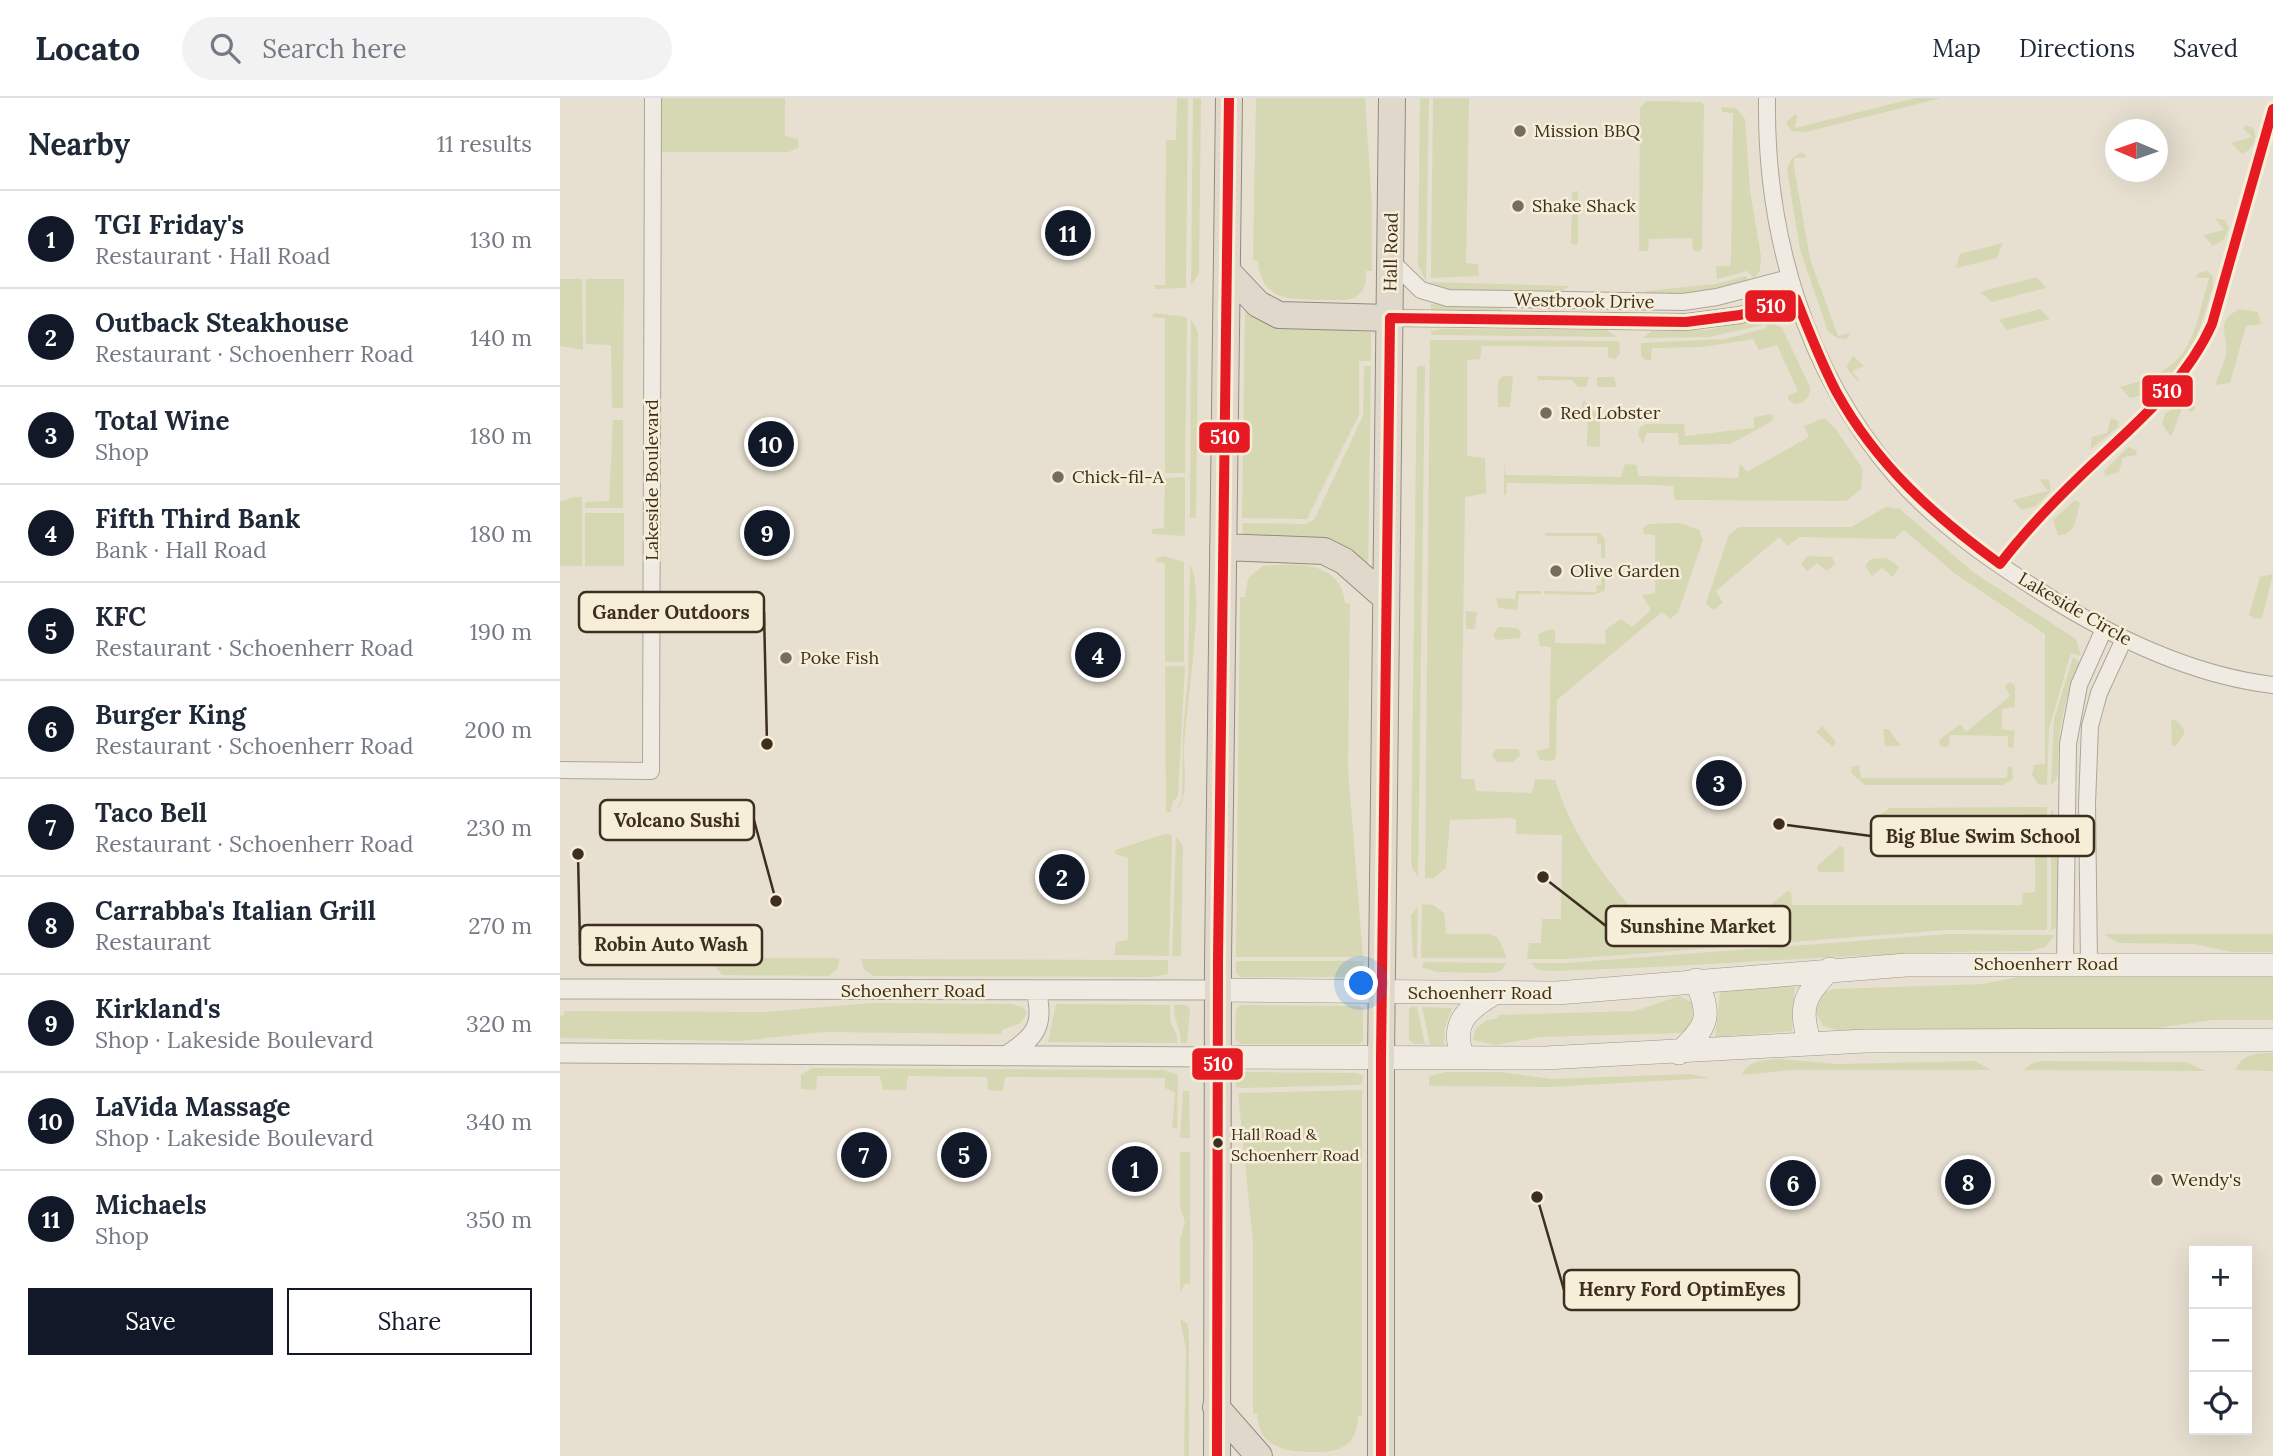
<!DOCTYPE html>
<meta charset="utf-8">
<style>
body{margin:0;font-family:Lora,serif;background:#f2f2f3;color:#1f2937}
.controls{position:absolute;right:21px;bottom:21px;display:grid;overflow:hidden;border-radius:0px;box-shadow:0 7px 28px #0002}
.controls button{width:63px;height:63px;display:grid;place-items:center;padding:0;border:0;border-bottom:2px solid #e0e1e3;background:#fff;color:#1f2937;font:35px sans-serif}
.compass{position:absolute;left:1545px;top:21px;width:63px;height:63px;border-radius:50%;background:#fff;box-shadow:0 7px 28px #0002;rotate:272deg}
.you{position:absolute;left:802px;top:886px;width:24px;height:24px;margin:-18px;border:5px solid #fff;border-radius:50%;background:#1a73e8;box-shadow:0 0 0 10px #1a73e833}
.badge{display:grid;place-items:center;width:46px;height:46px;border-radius:50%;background:#111827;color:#fff;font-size:23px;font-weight:700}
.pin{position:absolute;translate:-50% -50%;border:4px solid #fff;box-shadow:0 2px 7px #0006}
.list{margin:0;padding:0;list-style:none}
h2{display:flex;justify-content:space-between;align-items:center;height:91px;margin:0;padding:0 28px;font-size:30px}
h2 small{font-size:23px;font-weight:400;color:#747a83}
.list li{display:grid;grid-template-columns:46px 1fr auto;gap:21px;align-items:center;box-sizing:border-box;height:98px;padding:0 28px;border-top:2px solid #e0e1e3}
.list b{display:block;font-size:26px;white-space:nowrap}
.list p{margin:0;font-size:23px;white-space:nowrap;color:#747a83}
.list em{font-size:23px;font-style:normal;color:#747a83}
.actions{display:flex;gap:14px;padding:21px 28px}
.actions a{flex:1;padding:16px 0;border:2px solid #111827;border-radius:0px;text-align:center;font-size:24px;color:#111827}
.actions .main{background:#111827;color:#fff}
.icon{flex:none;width:38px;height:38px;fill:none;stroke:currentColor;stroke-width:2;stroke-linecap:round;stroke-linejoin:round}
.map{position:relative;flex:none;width:1713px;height:1358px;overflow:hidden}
header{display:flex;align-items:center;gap:42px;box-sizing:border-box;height:98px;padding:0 35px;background:#fff;border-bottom:2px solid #e0e1e3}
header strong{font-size:33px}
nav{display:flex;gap:38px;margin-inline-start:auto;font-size:24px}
.search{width:490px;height:63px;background:#f2f2f3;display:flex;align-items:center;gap:18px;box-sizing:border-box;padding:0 24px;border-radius:38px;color:#747a83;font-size:26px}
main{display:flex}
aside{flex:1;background:#fff}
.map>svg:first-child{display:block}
.green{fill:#d6d7b3}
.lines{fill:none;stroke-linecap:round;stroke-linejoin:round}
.minor-casing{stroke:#ada599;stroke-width:18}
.tertiary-casing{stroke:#ada599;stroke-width:21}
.secondary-casing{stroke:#9c958a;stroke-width:24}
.trunk-casing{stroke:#928b80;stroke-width:28}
.minor{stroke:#efebe3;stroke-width:16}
.tertiary{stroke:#efebe3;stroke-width:19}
.secondary{stroke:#efebe3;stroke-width:23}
.trunk{stroke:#e0d9cb;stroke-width:26}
.bus-1-casing{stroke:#f7eed8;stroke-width:16}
.bus-1{stroke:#e51a23;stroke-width:10}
.poi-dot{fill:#786c5e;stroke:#f7eed8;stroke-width:2.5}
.bus-dot{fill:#3d2e20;stroke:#f7eed8;stroke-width:2.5}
.labels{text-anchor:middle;stroke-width:5;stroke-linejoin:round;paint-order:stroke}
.bus-label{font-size:16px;fill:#3d2e20;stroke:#f7eed8;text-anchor:start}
.poi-label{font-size:18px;fill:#3d2e20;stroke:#f7eed8;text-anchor:start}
.street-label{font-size:18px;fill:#3d2e20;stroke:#f7eed8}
.leader{fill:none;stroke:#3d2e20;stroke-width:2.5}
.callout-dot{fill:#3d2e20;stroke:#f7eed8;stroke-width:2.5}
.callout{fill:#f7eed8;stroke:#3d2e20;stroke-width:2.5}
.callout-label{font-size:19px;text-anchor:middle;font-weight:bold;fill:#3d2e20}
.line-badge{stroke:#f7eed8;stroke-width:2.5}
.badge-label{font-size:19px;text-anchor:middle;font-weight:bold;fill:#fff}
</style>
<header>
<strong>Locato</strong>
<div class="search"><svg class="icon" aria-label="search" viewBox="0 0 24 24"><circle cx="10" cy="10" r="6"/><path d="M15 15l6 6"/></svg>Search here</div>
<nav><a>Map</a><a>Directions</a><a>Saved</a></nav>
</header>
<main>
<aside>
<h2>Nearby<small>11 results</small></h2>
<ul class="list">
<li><span class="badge">1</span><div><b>TGI Friday's</b><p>Restaurant · Hall Road</p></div><em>130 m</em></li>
<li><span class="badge">2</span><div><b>Outback Steakhouse</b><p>Restaurant · Schoenherr Road</p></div><em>140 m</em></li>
<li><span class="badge">3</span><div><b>Total Wine</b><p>Shop</p></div><em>180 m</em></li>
<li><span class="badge">4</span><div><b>Fifth Third Bank</b><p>Bank · Hall Road</p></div><em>180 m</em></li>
<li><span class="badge">5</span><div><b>KFC</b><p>Restaurant · Schoenherr Road</p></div><em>190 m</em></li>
<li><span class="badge">6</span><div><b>Burger King</b><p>Restaurant · Schoenherr Road</p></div><em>200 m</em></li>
<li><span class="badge">7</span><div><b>Taco Bell</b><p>Restaurant · Schoenherr Road</p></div><em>230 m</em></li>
<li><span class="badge">8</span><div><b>Carrabba's Italian Grill</b><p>Restaurant</p></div><em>270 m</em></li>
<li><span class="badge">9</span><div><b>Kirkland's</b><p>Shop · Lakeside Boulevard</p></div><em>320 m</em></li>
<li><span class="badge">10</span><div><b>LaVida Massage</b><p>Shop · Lakeside Boulevard</p></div><em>340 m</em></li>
<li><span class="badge">11</span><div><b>Michaels</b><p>Shop</p></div><em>350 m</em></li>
</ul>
<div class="actions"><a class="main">Save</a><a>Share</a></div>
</aside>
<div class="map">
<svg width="1713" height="1358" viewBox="0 0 1713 1358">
<rect width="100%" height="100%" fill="#e7e0d1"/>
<!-- green -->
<path class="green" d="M99 0H225V38L238 41 239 49 229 54H101Z
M617 0H628L626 190 595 191 594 187H605L606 42H616Z
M633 0H641L639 175 631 188Z
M696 0H805L812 108V173H806C806 183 806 192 797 198 788 204 774 202 764 202 731 201 701 204 698 163L693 162Z
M860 0H869L866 183 858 167Z
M873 0H909L906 165 918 166 919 178 871 180Z
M1356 0H1381L1246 34 1232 33 1226 25 1234 17H1237L1235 30Z
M1086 3 1140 4 1144 7 1142 151 1139 154 1133 152 1132 140 1089 141 1088 153H1079L1080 10Z
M1162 9 1176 10 1185 21 1190 93 1201 158 1200 172 1194 180 1187 173 1157 181 1156 168H1170L1171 162 1173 15 1162 14Z
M1685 27 1693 30C1699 40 1692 52 1682 56L1671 45 1692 39 1683 30Z
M1242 54 1247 59 1234 60V69L1250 161 1278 238 1291 235 1286 241 1277 240 1268 233 1240 152 1227 71 1232 60Z
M1018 93V145L1015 147 1011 145 1012 94Z
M1655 120 1665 122 1669 130 1664 141 1653 148 1643 137 1664 132Z
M1443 145 1437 160 1396 170 1400 156Z
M1647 173 1653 178V188C1639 234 1626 290 1570 300L1560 289C1632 271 1631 245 1649 180H1635L1638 175Z
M1186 178 1188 184C1170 192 1100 204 1085 193L1156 186Z
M1477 179 1486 190 1432 204 1420 194Z
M0 181H22L23 252 0 248Z
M26 181H64L63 310H52L51 247 26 246Z
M871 184 1009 188 1001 194C977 194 884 198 871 184Z
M871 206 942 210V213L871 212Z
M685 211 721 229 811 234V263H799V317L747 421 682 420Z
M1480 211 1490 221 1447 232 1439 222Z
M1679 211 1698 214 1701 226 1686 228 1670 285 1655 287C1658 277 1665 265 1666 255 1668 234 1654 225 1679 211Z
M594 215 627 219 625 375H605V220L592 219Z
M631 221 638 234 636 420H630Z
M1197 222 1203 227 1149 239 1083 240 1092 233 1147 232Z
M1206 222 1222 230 1250 289C1251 299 1245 306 1234 306L1228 301V298L1238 293 1217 247 1199 252 1193 241 1143 249 1092 250 1091 262H1085L1081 258V245L1165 241 1207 230Z
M882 231 1046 232 1058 239 871 237V233Z
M870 242 1059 243 1060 256 1055 261 1048 259V249L922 248 920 261 907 262V358L925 360 926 395 905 399 901 681H914L916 693 972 695 975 681 995 682C1012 738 1050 791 1093 831L1196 818 1228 793 1231 795 1232 807H1462L1463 795 1475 794V729L1463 727 1462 716H1328L1324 728H1316L1312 722 1330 710 1487 709V832H1387L1008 861H967L969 845H981L982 821H1001L1002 737 956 736V722L950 720 890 722 886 770 874 780H865Z
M1293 258 1304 268 1292 273 1299 282 1298 284 1286 269Z
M804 268H811L808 468C765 431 737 438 683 438L682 425 746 426 754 422 803 318Z
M857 268H865L858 779 852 770 851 759Z
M943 278H953L950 309H938V283Z
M977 278 1029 279 1026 289H1018L1012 282H978Z
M1037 279H1054L1057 289H1037Z
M1628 299 1636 310 1631 314 1623 308 1611 339 1602 326 1605 316Z
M1024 302 1040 320V349L1027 348 1028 314 1022 308Z
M1211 316 1214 320 1209 325 1170 346 1119 347 1118 335H1087L1083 346 1078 337 1080 329 1086 326H1124L1125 338 1194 330V319Z
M1264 320 1275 330 1303 371 1301 391 1286 403 1115 402 1113 388 1097 387 947 385 946 397 944 396V365L945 377 1061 379 1065 366 1077 367 1078 378 1178 380 1180 366 1187 374 1249 339 1244 328Z
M1551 320 1558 323V329L1530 352 1532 339 1547 335Z
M53 322H63V410H25V404L49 403Z
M1568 349 1576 352 1577 357 1563 359 1559 374 1545 378 1544 373Z
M625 379V438L592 436V431L604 430 605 380Z
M1479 381 1489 382 1491 393 1476 408 1462 412 1453 402 1488 393Z
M13 399H22V468H0V404Z
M1515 402 1520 405C1516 419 1516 438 1498 437L1493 422Z
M1326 409 1340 411 1413 474 1516 541 1521 558 1511 555 1489 630 1487 687 1478 686 1472 677 1474 667 1485 666V536L1394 475 1344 432 1334 441 1239 439 1228 448 1219 439 1156 493 1163 505 1153 512 1146 505 1169 437 1179 429H1291Z
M25 415H64V468H25Z
M1120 425 1139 432 1143 442 1118 515 1110 521 1102 514 997 602 996 659 993 663 980 662 976 653 989 650 991 549 980 548 978 536 992 531 995 533V545L1046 546 1045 532 1061 521 1072 529 1091 512 1082 497 1095 495V437L1084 436 1083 430 1089 426Z
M985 435H1040L1045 442V460H1041V446L1037 445V438H985Z
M603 458 624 464V564H605V465L596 464V460Z
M1247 458 1272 459 1275 466 1267 473 1257 465 1247 473 1241 466Z
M1327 460 1339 469 1333 479 1322 470 1312 478 1305 468 1311 461Z
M630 467C647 489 624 621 624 655 624 672 629 701 616 712L622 700 623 634 628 579Z
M703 468C736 465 781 463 785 505L790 506 788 671 803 859H676L680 499H685L688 480Z
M1041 473H1045V492L1034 497 984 496V493L1036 494 1037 487H1041Z
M1713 476 1702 520 1695 521 1689 517 1700 479Z
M956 493H981V496H959L957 512 938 510 936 500 955 501Z
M906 513 917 514 915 531H906Z
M939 529 957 530 961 534 960 540 936 542 933 537Z
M1513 559 1520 564C1507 594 1499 624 1498 656 1498 668 1501 679 1491 687L1494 621Z
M605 568H625L618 698 612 705 611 714H606Z
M1449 584 1455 587V609L1442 611V631L1455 633 1453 650 1448 649V638L1390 637 1389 648 1381 649 1379 642 1400 626 1406 634 1450 598 1445 588Z
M1611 622H1616L1624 631V636L1616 648H1612Z
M1262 628 1276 644 1273 649 1256 634Z
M1323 631H1328L1341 648H1325Z
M936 651H958L960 657 953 664H937L932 657Z
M1299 667 1301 680H1447L1448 669 1452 668 1453 681 1443 687H1305L1291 675 1292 669Z
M1491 711C1506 724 1497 807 1496 830L1491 832Z
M605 736 611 737 612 741 609 858 554 857 556 844 568 842V760L556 756 555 752Z
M616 738 623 748 621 853V858H612Z
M1280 748 1284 750V774H1259L1257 768Z
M862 806 873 807 884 815 886 836H930L938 840 947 860H861Z
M858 808 857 860H853L851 818Z
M1388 836 1495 837 1485 849 1470 853C1309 853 1150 869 990 873L976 871 971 865H1006Z
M1548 836H1713V854H1672L1634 846 1559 845 1544 837Z
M153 860H274L280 861 277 871 269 878 162 877 150 863Z
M301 861 608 862V876L591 879 314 878 304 872Z
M803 863V875L798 879H680L676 875V864L681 863Z
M864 864 944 865H946L942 872 933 875 876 874 861 869Z
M1463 878 1713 879V922H1652L1597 930 1276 932 1263 928 1255 913 1262 895 1273 891 1423 886Z
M1235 886 1232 933 1155 939 1160 894Z
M1119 898 1133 905 1136 916 1128 932 1120 935 981 939 935 947 913 942 916 930 927 922 938 920V917L1075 913Z
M312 905 452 906 464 910 467 915 461 925 442 932 441 936 263 934 180 943 0 940V918L4 917V913L205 914Z
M496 906 610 907V924L617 937V945L488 944Z
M614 907H626L630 911 627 945H621C621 931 614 925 614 907Z
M680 907 799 908 803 911V943L799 946H680L675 941 676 912Z
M852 908 857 909 865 946H854L849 942V911Z
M862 909 892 910 885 930 884 947H870Z
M1713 955V973L1675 972C1683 955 1697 955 1713 955Z
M1220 961 1278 966 1415 963 1431 972H1232L1181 977C1190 962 1204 962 1220 961Z
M1482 963 1625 964 1646 973 1464 972 1471 966Z
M252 970 604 972 618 977 617 1031 612 1030 615 995 605 990V980L445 979 443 993 428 992 427 979 348 978 346 992H323L320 978H257L256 992 241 991V977Z
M682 974 797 975 803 978 802 986 797 987 681 990 676 989 675 980Z
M886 974H940L991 981 1130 976 1149 980 990 989 869 988V978Z
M802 992V1318H798C797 1349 779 1355 751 1354 724 1354 699 1349 697 1316H693V1145L678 995Z
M623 993H629L630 1040H620Z
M620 1054H630V1186H625L620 1194V1142L625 1124 620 1109Z
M620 1221 627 1225 629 1234V1358H624L626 1251Z"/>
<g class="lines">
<defs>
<path id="minor" d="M1207 0C1205 136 1245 273 1335 377 1380 429 1439 468 1497 504 1563 544 1636 578 1713 587
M830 162 861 192 888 200 1123 204 1157 199 1229 180
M830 220 1126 224 1180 217 1236 201
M0 672 91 673 93 0
M1505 866 1508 646 1519 587 1544 531
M1529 866 1527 706 1530 628 1539 595 1564 541"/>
<path id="tertiary" d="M0 891 658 892
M0 955 658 959
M446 958C475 939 485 928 476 893"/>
<path id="secondary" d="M658 892 997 895 1346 867H1713
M1250 946C1238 909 1244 897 1270 871
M1119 955C1148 928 1152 919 1136 882
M658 959 985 960 1305 943 1713 942
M903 960C890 926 905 913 933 896"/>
<path id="trunk" d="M667 173 698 206 719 217 830 220
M663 449 764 453 784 463 826 500
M656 1309 699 1358
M657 1358 658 861 669 0
M821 1358V960L832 0"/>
</defs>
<!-- minor casing -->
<use href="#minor" class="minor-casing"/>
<!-- tertiary casing -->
<use href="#tertiary" class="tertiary-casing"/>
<!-- secondary casing -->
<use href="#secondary" class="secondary-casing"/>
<!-- trunk casing -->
<use href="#trunk" class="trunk-casing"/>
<!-- minor -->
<use href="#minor" class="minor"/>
<!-- tertiary -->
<use href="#tertiary" class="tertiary"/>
<!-- secondary -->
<use href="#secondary" class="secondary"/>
<!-- trunk -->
<use href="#trunk" class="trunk"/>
<defs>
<path id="bus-1" d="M657 1358 658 861 669 0
M821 1358V960L830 220 1126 224 1180 217 1236 201C1249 233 1261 265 1277 295 1316 366 1375 419 1440 466 1468 429 1501 396 1535 364 1579 323 1627 282 1652 226L1713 11"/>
</defs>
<!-- bus-1 casing -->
<use href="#bus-1" class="bus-1-casing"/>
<!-- bus-1 -->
<use href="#bus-1" class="bus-1"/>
</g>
<!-- markers -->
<g class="poi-dot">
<circle cx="960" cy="33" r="7"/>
<circle cx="958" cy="108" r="7"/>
<circle cx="986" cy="315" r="7"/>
<circle cx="498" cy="379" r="7"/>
<circle cx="996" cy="473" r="7"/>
<circle cx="226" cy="560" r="7"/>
<circle cx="1597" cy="1082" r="7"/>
</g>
<circle class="bus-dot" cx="658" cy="1045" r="6"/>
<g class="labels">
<!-- bus labels -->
<g class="bus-label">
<text x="671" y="1042">Hall Road &amp;<tspan x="671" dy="21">Schoenherr Road</tspan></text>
</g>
<!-- poi labels -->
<g class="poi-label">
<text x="974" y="39">Mission BBQ</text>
<text x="972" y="114">Shake Shack</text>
<text x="1000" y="321">Red Lobster</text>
<text x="512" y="385">Chick-fil-A</text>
<text x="1010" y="479">Olive Garden</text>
<text x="240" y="566">Poke Fish</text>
<text x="1611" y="1088">Wendy's</text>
</g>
<!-- street labels -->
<g class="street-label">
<text transform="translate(831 154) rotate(-89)" y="6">Hall Road</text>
<text transform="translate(1024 203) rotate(1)" y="6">Westbrook Drive</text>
<text transform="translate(92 382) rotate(-90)" y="6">Lakeside Boulevard</text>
<text transform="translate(1515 511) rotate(30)" y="6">Lakeside Circle</text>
<text x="1486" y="872">Schoenherr Road</text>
<text x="353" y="899">Schoenherr Road</text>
<text x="920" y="901">Schoenherr Road</text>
</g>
</g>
<!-- callouts -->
<path class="leader" d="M207 646L204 514M216 803L194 722M1219 726L1311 738M983 779L1046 828M18 756L20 847M977 1099L1004 1192"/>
<g class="callout-dot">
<circle cx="207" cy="646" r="7"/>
<circle cx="216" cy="803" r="7"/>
<circle cx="1219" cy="726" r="7"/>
<circle cx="983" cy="779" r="7"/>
<circle cx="18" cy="756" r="7"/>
<circle cx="977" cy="1099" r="7"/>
</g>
<g class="callout">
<rect x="19" y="494" width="185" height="40" rx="7"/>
<rect x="40" y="702" width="154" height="40" rx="7"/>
<rect x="1311" y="718" width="223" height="40" rx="7"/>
<rect x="1046" y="808" width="184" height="40" rx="7"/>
<rect x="20" y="827" width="182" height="40" rx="7"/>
<rect x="1004" y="1172" width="235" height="40" rx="7"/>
</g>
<g class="callout-label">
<text x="111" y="521">Gander Outdoors</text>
<text x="117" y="729">Volcano Sushi</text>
<text x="1423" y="745">Big Blue Swim School</text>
<text x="1138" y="835">Sunshine Market</text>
<text x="111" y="853">Robin Auto Wash</text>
<text x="1122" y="1198">Henry Ford OptimEyes</text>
</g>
<g class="line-badge">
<rect x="1184" y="191" width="53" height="34" rx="7" fill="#e51a23"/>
<rect x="1581" y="276" width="53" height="34" rx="7" fill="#e51a23"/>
<rect x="638" y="323" width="53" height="33" rx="7" fill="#e51a23"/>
<rect x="631" y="949" width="53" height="34" rx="7" fill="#e51a23"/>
</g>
<g class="badge-label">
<text x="1211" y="215">510</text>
<text x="1607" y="300">510</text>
<text x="665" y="346">510</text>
<text x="658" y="973">510</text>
</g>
</svg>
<div class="controls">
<button>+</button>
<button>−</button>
<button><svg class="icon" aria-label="locate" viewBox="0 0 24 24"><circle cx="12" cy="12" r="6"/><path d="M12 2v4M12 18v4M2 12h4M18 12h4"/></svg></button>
</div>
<svg class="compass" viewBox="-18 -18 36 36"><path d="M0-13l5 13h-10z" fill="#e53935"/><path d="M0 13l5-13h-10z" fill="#747a83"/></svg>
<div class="you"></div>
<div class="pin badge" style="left:575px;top:1071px">1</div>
<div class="pin badge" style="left:502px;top:779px">2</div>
<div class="pin badge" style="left:1159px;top:685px">3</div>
<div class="pin badge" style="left:538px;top:557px">4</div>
<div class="pin badge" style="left:404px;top:1057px">5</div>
<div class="pin badge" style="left:1233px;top:1085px">6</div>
<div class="pin badge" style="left:304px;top:1057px">7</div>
<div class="pin badge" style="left:1408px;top:1084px">8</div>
<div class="pin badge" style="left:207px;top:435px">9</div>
<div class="pin badge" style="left:211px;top:346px">10</div>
<div class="pin badge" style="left:508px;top:135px">11</div>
</div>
</main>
